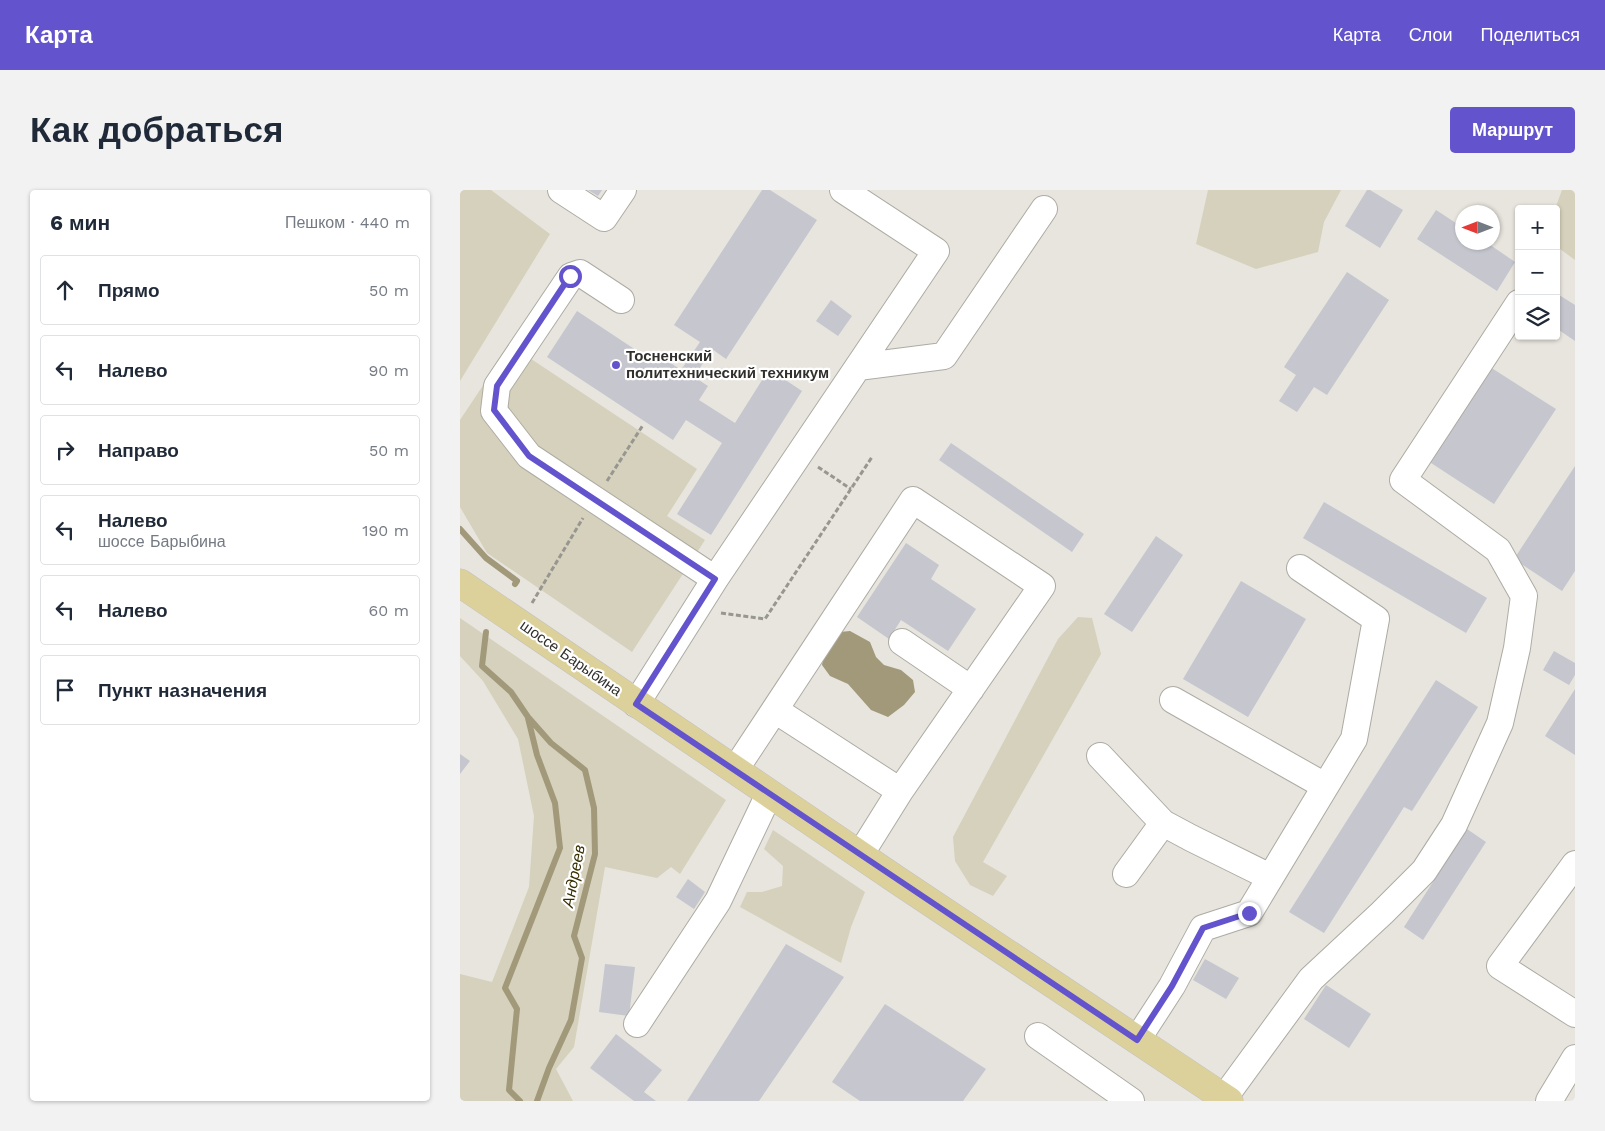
<!DOCTYPE html>
<html lang="ru">
<meta charset="utf-8">
<style>
body{margin:0;font-family:"Work Sans",sans-serif;background:#f2f2f3;color:#1f2937}
.controls{position:absolute;right:15px;top:15px;display:grid;overflow:hidden;border-radius:5px;box-shadow:0 1px 4px #0004}
.controls button{width:45px;height:45px;display:grid;place-items:center;padding:0;border:0;border-bottom:1px solid #e0e1e3;background:#fff;color:#1f2937;font:25px sans-serif}
.compass{position:absolute;left:995px;top:15px;width:45px;height:45px;border-radius:50%;background:#fff;box-shadow:0 1px 4px #0004;rotate:270deg}
.stop{position:absolute;width:15px;height:15px;margin:-11px;border:4px solid #6354cd;border-radius:50%;background:#fff}
.stop.end{background:#6354cd;border-color:#fff;box-shadow:0 1px 5px #0008}
.list{margin:0;padding:0;list-style:none}
h2{display:flex;justify-content:space-between;align-items:center;height:65px;margin:0;padding:0 20px;font-size:21px}
h2 small{font-size:16px;font-weight:400;color:#747a83}
.list li{display:grid;grid-template-columns:32px 1fr auto;gap:15px;align-items:center;box-sizing:border-box;height:70px;margin:0 10px 10px;padding:0 10px;border:1px solid #e0e1e3;border-radius:5px}
.list b{display:block;font-size:19px;white-space:nowrap}
.list p{margin:0;font-size:16px;white-space:nowrap;color:#747a83}
.list em{font-size:16px;font-style:normal;color:#747a83}
.icon{flex:none;width:28px;height:28px;fill:none;stroke:currentColor;stroke-width:2;stroke-linecap:round;stroke-linejoin:round}
.map{position:relative;flex:none;width:1115px;height:911px;overflow:hidden;border-radius:5px}
header{display:flex;align-items:center;gap:30px;box-sizing:border-box;height:70px;padding:0 25px;background:#6354cd;color:#fff}
header strong{font-size:24px}
nav{display:flex;gap:28px;margin-inline-start:auto;font-size:18px}
.intro{display:flex;align-items:center;justify-content:space-between;box-sizing:border-box;height:120px;padding:0 30px}
h1{margin:0;font-size:35px}
.button{padding:12px 22px;border-radius:5px;background:#6354cd;color:#fff;font-size:18px;font-weight:700}
main{display:flex;gap:30px;padding:0 30px}
aside{flex:1;background:#fff;border-radius:5px;box-shadow:0 1px 4px #0004}
.map>svg:first-child{display:block}
.green{fill:#d6d1bc}
.water{fill:#a1997a}
.lines{fill:none;stroke-linecap:round;stroke-linejoin:round}
.stream{stroke:#a1997a;stroke-width:6}
.building{fill:#c6c6ce}
.minor-casing{stroke:#adaba3;stroke-width:28}
.major-casing{stroke:#c1c1c0;stroke-width:29}
.path{stroke:#989690;stroke-width:3;stroke-dasharray:5 2.5;stroke-linecap:butt}
.minor{stroke:#fff;stroke-width:26}
.major{stroke:#ddd19b;stroke-width:28}
.route{stroke:#6354cd;stroke-width:6}
.poi-dot{fill:#6354cd;stroke:#fff;stroke-width:2}
.labels{text-anchor:middle;stroke-width:4.5;stroke-linejoin:round;paint-order:stroke}
.poi-label{font-size:15px;font-weight:bold;fill:#31302d;stroke:#fff;text-anchor:start}
.street-label{font-size:15px;fill:#31302d;stroke:#fff}
.water-label{font-size:16px;font-style:italic;fill:#382e02;stroke:#fff}
</style>
<header>
<strong>Карта</strong>
<nav><a>Карта</a><a>Слои</a><a>Поделиться</a></nav>
</header>
<div class="intro"><h1>Как добраться</h1><a class="button">Маршрут</a></div>
<main>
<aside>
<h2>6 мин<small>Пешком · 440 m</small></h2>
<ul class="list">
<li><svg class="icon" aria-label="ahead" viewBox="0 0 24 24"><path d="M12 20V5M6 11l6-6 6 6"/></svg><div><b>Прямо</b></div><em>50 m</em></li>
<li><svg class="icon" aria-label="left" viewBox="0 0 24 24"><path d="M17 20v-9H6M10 6l-5 5 5 5"/></svg><div><b>Налево</b></div><em>90 m</em></li>
<li><svg class="icon" aria-label="right" viewBox="0 0 24 24"><path d="M7 20v-9h11M14 6l5 5-5 5"/></svg><div><b>Направо</b></div><em>50 m</em></li>
<li><svg class="icon" aria-label="left" viewBox="0 0 24 24"><path d="M17 20v-9H6M10 6l-5 5 5 5"/></svg><div><b>Налево</b><p>шоссе Барыбина</p></div><em>190 m</em></li>
<li><svg class="icon" aria-label="left" viewBox="0 0 24 24"><path d="M17 20v-9H6M10 6l-5 5 5 5"/></svg><div><b>Налево</b></div><em>60 m</em></li>
<li><svg class="icon" aria-label="arrive" viewBox="0 0 24 24"><path d="M6 21V4h12l-3 4 3 4H6"/></svg><div><b>Пункт назначения</b></div></li>
</ul>
</aside>
<div class="map">
<svg width="1115" height="911" viewBox="0 0 1115 911">
<rect width="100%" height="100%" fill="#e7e5dd"/>
<!-- green -->
<path class="green" d="M0 0H31L90 44 0 191Z
M748 0H881L864 32 858 62 796 79 736 54Z
M1102 0H1115V70L1096 56V19H1095Z
M50 155 237 279 207 326 245 350 172 462 27 363 0 317V230Z
M618 427 632 428 641 464 523 672 547 686 533 706 510 695 495 671 493 647 598 449Z
M0 428 266 610 220 684 211 677 197 688 145 677 114 857 96 879 113 911H0V784L32 792 69 697 74 626 58 549 23 491 0 466Z
M313 640 405 702 391 737 381 773 280 717 287 702H302L322 696 323 676 304 659Z"/>
<!-- water -->
<path class="water" d="M390 441 410 452 416 467 424 475 441 480 453 490 455 502 444 515 428 527 411 520 388 494 370 486 362 475 364 464 380 442Z"/>
<g class="lines">
<!-- stream -->
<path class="stream" d="M0 339 26 368 57 391 55 394
M26 442 22 476 51 502 68 527 91 553 125 580 134 618 135 664 114 746 122 768 111 830 89 878 77 911
M60 911 49 900 57 819 45 798 100 658 95 613 77 565 68 528"/>
</g>
<!-- building -->
<path class="building" d="M128 0H142L138 6Z
M302 0H310L357 30 266 169 252 159 234 187 248 196 239 210 275 233 309 179 342 201 251 345 217 324 262 253 226 230 213 250 87 167 117 121 191 170 196 163 221 180 240 152 214 135Z
M907 0H910L943 20 920 58 885 36Z
M976 20 1002 37V52H1026L1055 72 1037 101 957 49Z
M887 82 929 110 867 205 854 197 837 222 819 211 836 185 824 177Z
M1096 103 1115 115V151L1096 138Z
M371 110 392 126 378 146 356 131Z
M1030 177 1096 219 1034 314 968 271Z
M491 253 624 344 612 362 479 270Z
M1115 276V381L1102 401 1054 369Z
M864 312 1027 408 1006 443 843 348Z
M696 346 723 365 672 442 644 424Z
M446 353 479 375 471 389 516 419 488 461 441 430 429 449 397 427Z
M781 391 846 429 788 527 723 489Z
M1094 461 1115 473V485L1109 495 1083 480Z
M976 490 1018 517 952 621 944 617 864 743 829 722Z
M1115 499V565L1085 546Z
M0 564 10 571 0 584Z
M1007 639 1026 652 963 750 944 737Z
M228 689 245 702 234 719 216 707Z
M326 754 384 787 299 911H227Z
M745 769 779 788 766 809 733 790Z
M145 774 175 777 169 826 139 822Z
M866 795 911 824 889 858 844 829Z
M425 814 526 879 503 911H400L372 892Z
M156 844 202 880 184 902 196 911H174L130 878Z"/>
<g class="lines">
<defs>
<path id="minor" d="M101 0 144 28 163 0
M161 110 120 83 111 86 37 196 34 221 69 266 255 389
M398 177 484 166 584 19
M442 452 511 499
M713 510 865 596
M176 514 255 389 476 61 383 0
M315 520 440 601 400 665
M640 566 703 633 731 648 810 687
M275 580 453 310 582 396 440 601
M1115 674 1040 776 1115 824
M666 684 703 633
M177 834 258 711 309 604
M578 846 671 911
M677 850 712 796 743 738 789 723 894 549 916 429 840 378
M764 908 851 789 922 723 964 681 994 635 1040 533 1057 458 1064 406 1038 360 943 290 1059 113
M1089 911 1115 868"/>
<path id="major" d="M0 393 437 690 769 911"/>
</defs>
<!-- minor casing -->
<use href="#minor" class="minor-casing"/>
<!-- major casing -->
<use href="#major" class="major-casing"/>
<!-- path -->
<path class="path" d="M358 277 391 299
M147 291 183 235
M72 413 123 328
M261 423 305 429 412 267"/>
<!-- minor -->
<use href="#minor" class="minor"/>
<!-- major -->
<use href="#major" class="major"/>
</g>
<g class="lines">
<!-- route -->
<path class="route" d="M110 86 37 196 34 220 69 266 255 389 176 514 677 850 712 796 743 738 789 723"/>
</g>
<!-- markers -->
<circle class="poi-dot" cx="156" cy="175" r="5"/>
<g class="labels">
<!-- poi labels -->
<g class="poi-label">
<text x="166" y="171">Тосненский<tspan x="166" dy="17">политехнический техникум</tspan></text>
</g>
<!-- street labels -->
<g class="street-label">
<text transform="translate(111 468) rotate(35)" y="5">шоссе Барыбина</text>
</g>
<!-- water labels -->
<g class="water-label">
<text transform="translate(113 686) rotate(-79)" y="6">Андреев</text>
</g>
</g>
</svg>
<div class="controls">
<button>+</button>
<button>−</button>
<button><svg class="icon" aria-label="layers" viewBox="0 0 24 24"><path d="M12 4l9 5-9 5-9-5zM3 14l9 5 9-5"/></svg></button>
</div>
<svg class="compass" viewBox="-18 -18 36 36"><path d="M0-13l5 13h-10z" fill="#e53935"/><path d="M0 13l5-13h-10z" fill="#747a83"/></svg>
<div class="stop" style="left:110px;top:86px"></div>
<div class="stop end" style="left:789px;top:723px"></div>
</div>
</main>
